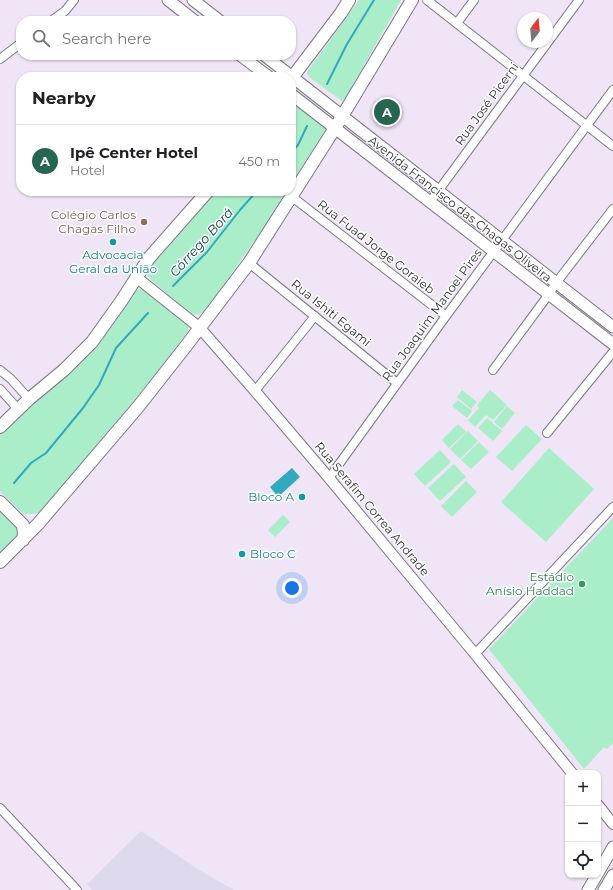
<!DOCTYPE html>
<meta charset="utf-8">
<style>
body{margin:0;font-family:Montserrat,sans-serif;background:#f2f2f2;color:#202124}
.controls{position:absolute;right:12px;bottom:12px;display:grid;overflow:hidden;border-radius:8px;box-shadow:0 1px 3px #0004}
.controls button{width:36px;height:36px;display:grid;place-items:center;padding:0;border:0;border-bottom:1px solid #e0e0e0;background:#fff;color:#202124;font:20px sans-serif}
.compass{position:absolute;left:517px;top:12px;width:36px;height:36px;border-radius:50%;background:#fff;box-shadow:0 1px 3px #0004;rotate:16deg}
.you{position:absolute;left:292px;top:588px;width:14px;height:14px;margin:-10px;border:3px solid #fff;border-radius:50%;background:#1a73e8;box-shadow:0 0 0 6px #1a73e833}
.badge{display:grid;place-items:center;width:26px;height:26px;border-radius:50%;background:#266551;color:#fff;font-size:13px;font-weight:700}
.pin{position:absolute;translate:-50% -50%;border:2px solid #fff;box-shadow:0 1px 4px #0006}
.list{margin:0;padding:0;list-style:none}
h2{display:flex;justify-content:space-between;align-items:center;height:52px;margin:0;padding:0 16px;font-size:17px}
h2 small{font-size:13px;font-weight:400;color:#757577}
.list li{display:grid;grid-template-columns:26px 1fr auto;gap:12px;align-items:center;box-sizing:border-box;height:72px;padding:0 16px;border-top:1px solid #e0e0e0}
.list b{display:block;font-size:15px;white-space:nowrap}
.list p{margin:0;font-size:13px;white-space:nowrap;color:#757577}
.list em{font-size:13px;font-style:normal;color:#757577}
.icon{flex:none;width:22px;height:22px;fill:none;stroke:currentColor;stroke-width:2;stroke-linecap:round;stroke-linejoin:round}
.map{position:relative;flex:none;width:613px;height:890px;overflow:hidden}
.search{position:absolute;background:#fff;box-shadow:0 1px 3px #0004;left:16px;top:16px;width:280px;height:44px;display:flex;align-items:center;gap:10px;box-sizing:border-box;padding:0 14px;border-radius:16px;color:#757577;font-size:15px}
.panel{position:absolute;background:#fff;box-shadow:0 1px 3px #0004;left:16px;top:72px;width:280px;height:124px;border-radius:16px}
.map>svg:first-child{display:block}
.commercial{fill:#ded9ed}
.green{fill:#a9edc9}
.water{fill:#32a9be}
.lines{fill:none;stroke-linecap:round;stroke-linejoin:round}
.stream{stroke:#32a9be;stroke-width:2}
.minor-casing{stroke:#807787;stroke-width:10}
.tertiary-casing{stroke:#807787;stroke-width:12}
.secondary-casing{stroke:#807787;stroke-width:13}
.primary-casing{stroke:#807787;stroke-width:14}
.minor{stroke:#fff;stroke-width:8}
.tertiary{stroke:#fff;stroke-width:10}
.secondary{stroke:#fff;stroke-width:11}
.primary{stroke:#fff;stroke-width:12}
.education-dot{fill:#8d6e63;stroke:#fff;stroke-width:1.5}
.culture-dot{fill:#0f9aa8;stroke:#fff;stroke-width:1.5}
.leisure-dot{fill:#2e9e5b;stroke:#fff;stroke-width:1.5}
.labels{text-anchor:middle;stroke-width:3;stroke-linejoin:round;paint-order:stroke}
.street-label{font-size:12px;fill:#332f36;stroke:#fff}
.education-label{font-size:12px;fill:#785e54;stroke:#fff;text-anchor:end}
.culture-label{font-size:12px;fill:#0d838f;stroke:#fff}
.leisure-label{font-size:12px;fill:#27864d;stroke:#fff;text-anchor:end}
.water-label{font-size:13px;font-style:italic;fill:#053b45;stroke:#fff}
</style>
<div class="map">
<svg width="613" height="890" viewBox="0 0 613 890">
<rect width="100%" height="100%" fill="#efe5f7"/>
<!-- commercial -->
<path class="commercial" d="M141 831 196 868 234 890H92L87 884Z"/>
<!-- green -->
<path class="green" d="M359 0H401L346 97 342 101 309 77 307 72Z
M291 100 325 126 326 129 291 183Z
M213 191H286L264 227 207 309C202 315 197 316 190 313L152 281 147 275V269Z
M140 289H145L187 323 189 327 188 331 162 366 114 425 63 487 39 512C33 515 27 515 21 512L0 491V433L19 415 133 291Z
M462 390 477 402 471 409 457 397Z
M490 390 507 405 493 420 486 415 475 427 468 420 479 408 477 405Z
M458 400 472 411 467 418 452 406Z
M507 406 515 413 502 429 494 422Z
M487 418 502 431 493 441 478 428Z
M458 424 466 432 449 448 442 440Z
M526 425 542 439 512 471 496 457Z
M468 431 478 441 460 459 450 449Z
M479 442 489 452 471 469 461 460Z
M549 448 594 489 546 542 501 502Z
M440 450 451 462 425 486 414 474Z
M454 464 466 477 440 501 428 488Z
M466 481 477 492 452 517 441 506Z
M0 509 18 529 19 535 0 556Z
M283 515 290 522 275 537 268 530Z
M613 518V743L607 749 604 747 584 769 489 649Z"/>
<!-- water -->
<path class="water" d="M292 468 300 477 278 497 270 487Z"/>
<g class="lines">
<!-- stream -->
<path class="stream" d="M327 84 347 44 374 0
M291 153 298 145 307 126
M173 286 207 252 240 210 257 191
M14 483 31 463 46 453 83 408 99 385 116 348 148 313"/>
<defs>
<path id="minor" d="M427 0 613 146
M51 21 65 11 74 0
M457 23 474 0
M0 59 21 43
M291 196 446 316
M430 202 579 0
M249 263 397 383
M0 370 11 379 29 399
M493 370 549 294 556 283 613 209
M0 389 18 409
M255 391 315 316
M547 433 613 352
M329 478 446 316 613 90
M475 654 613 507
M0 808 77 890"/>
<path id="tertiary" d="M136 277 200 328 255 391 329 478 475 654 572 773
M598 805 613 824"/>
<path id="secondary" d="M168 0 195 21
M193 0 220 21
M240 55 269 77
M264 55 613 327
M291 94 613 344
M598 873 613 847
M588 890 597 875
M604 890 613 875"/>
<path id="primary" d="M291 79 341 13 349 0
M0 427 29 399 64 370 92 342 122 300 149 258 208 191
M0 502 23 525 24 534 23 540
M0 562 38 524 138 407 186 346 249 263 335 128 412 0"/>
</defs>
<!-- minor casing -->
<use href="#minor" class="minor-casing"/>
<!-- tertiary casing -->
<use href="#tertiary" class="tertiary-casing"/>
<!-- secondary casing -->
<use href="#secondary" class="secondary-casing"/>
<!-- primary casing -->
<use href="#primary" class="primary-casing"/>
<!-- minor -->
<use href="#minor" class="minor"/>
<!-- tertiary -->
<use href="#tertiary" class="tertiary"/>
<!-- secondary -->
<use href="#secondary" class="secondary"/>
<!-- primary -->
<use href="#primary" class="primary"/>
</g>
<!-- markers -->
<circle class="education-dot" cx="144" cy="222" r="4"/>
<g class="culture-dot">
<circle cx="113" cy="242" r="4"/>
<circle cx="302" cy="497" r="4"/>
<circle cx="242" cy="554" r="4"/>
</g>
<circle class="leisure-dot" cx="582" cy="584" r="4"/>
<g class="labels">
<!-- street labels -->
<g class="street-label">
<text transform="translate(487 104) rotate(-54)" y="4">Rua José Picerni</text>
<text transform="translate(460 209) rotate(38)" y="4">Avenida Francisco das Chagas Oliveira</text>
<text transform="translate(376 247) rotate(38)" y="4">Rua Fuad Jorge Goraieb</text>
<text transform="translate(331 313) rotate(39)" y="4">Rua Ishiti Egami</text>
<text transform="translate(432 315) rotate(-54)" y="4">Rua Joaquim Manoel Pires</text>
<text transform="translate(372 509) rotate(50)" y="4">Rua Serafim Correa Andrade</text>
</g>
<!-- education labels -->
<g class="education-label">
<text x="136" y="219">Colégio Carlos<tspan x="136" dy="14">Chagas Filho</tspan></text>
</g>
<!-- culture labels -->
<g class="culture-label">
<text x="113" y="259">Advocacia<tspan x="113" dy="14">Geral da União</tspan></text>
<text x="294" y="501" text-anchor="end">Bloco A</text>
<text x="250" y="558" text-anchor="start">Bloco C</text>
</g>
<!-- leisure labels -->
<g class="leisure-label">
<text x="574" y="581">Estádio<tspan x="574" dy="14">Anísio Haddad</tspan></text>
</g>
<!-- water labels -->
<g class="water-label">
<text transform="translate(201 242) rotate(-48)" y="5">Córrego Borá</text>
</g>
</g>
</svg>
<div class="controls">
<button>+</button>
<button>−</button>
<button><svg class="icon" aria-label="locate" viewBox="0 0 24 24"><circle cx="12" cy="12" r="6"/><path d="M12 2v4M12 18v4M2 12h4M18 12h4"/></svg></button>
</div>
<svg class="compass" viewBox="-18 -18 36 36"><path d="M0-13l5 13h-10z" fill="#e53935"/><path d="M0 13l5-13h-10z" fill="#757577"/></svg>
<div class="you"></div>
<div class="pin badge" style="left:387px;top:112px">A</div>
<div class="search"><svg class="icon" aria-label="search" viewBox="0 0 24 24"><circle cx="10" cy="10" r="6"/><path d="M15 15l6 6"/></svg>Search here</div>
<section class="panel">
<h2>Nearby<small></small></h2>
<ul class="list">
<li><span class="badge">A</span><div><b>Ipê Center Hotel</b><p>Hotel</p></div><em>450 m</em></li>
</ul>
</section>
</div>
